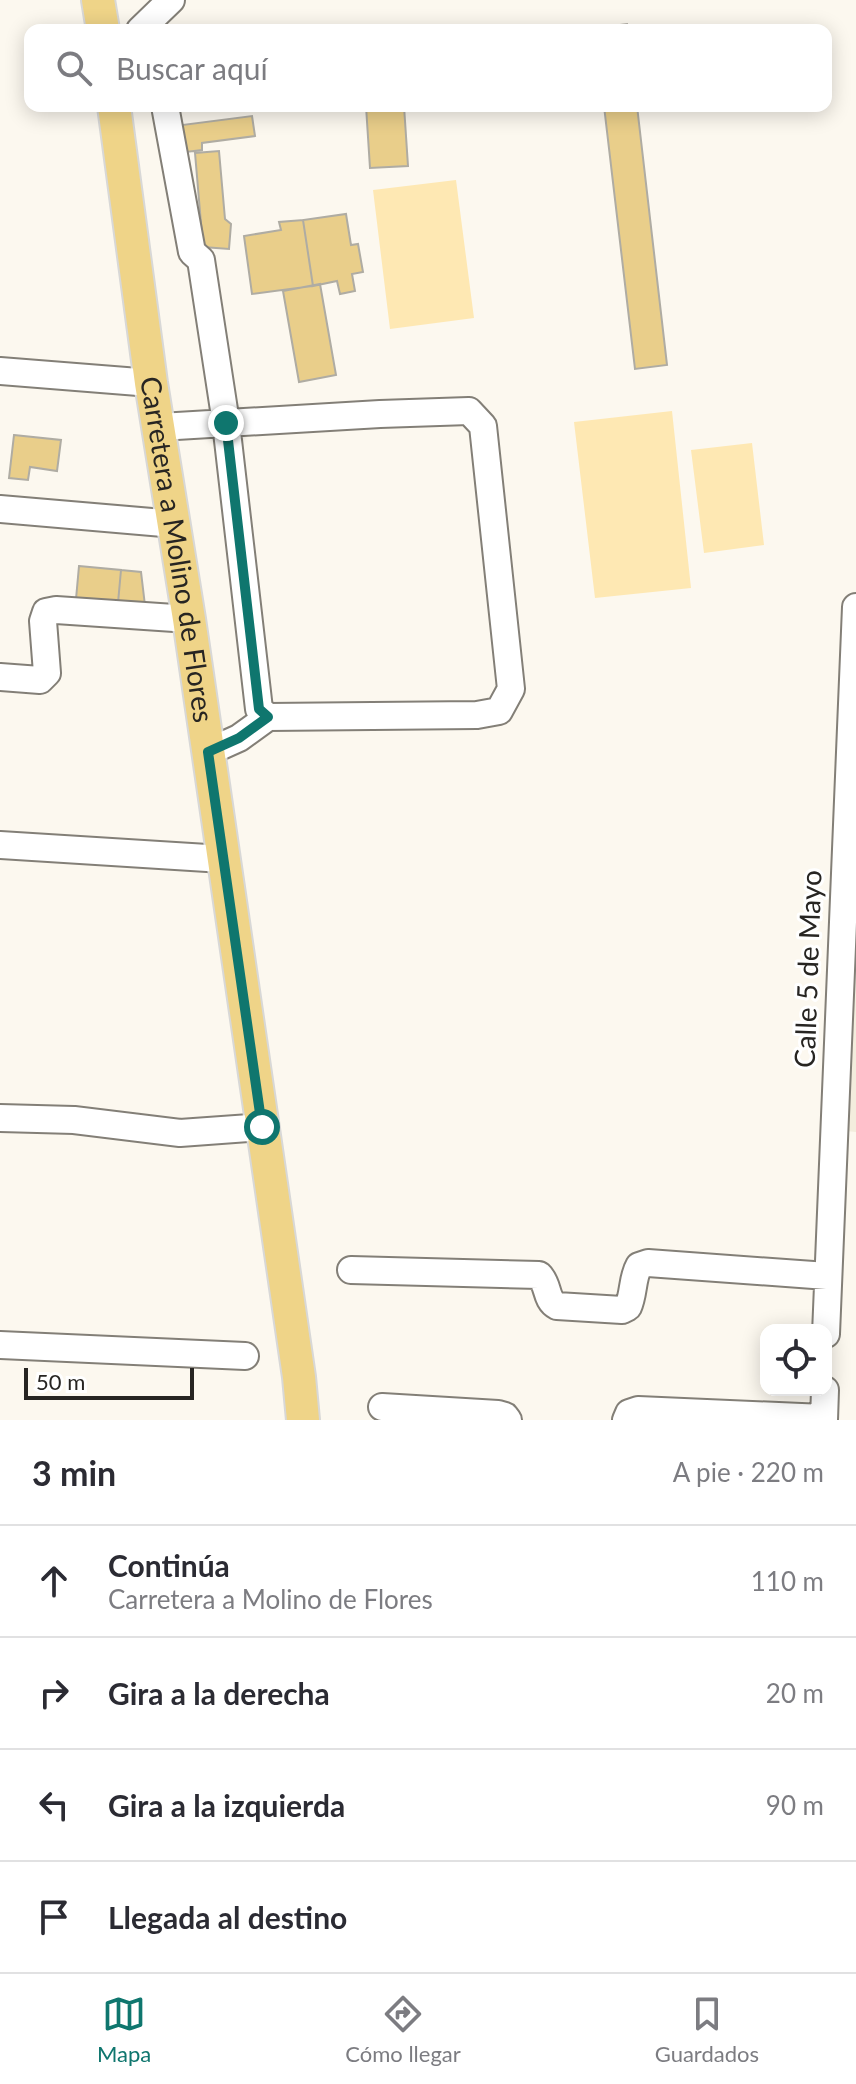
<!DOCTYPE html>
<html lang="es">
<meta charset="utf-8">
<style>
body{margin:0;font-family:Lato,sans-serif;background:#f7f7f7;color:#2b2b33}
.controls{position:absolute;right:24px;bottom:24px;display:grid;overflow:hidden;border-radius:16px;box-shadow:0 4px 20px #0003}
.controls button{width:72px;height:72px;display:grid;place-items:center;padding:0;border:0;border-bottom:2px solid #e1e1e2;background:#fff;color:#2b2b33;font:40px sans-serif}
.scale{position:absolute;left:24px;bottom:20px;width:170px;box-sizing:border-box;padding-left:8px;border:4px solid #272522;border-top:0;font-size:22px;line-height:28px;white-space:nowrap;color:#272522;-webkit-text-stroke:6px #fff;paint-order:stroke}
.stop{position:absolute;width:24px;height:24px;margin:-18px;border:6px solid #0f766e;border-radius:50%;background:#fff}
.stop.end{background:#0f766e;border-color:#fff;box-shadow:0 2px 8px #0008}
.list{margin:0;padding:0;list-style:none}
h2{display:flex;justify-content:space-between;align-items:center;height:104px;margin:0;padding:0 32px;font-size:34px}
h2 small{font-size:26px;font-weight:400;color:#7c7c81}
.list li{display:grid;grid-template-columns:52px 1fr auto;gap:24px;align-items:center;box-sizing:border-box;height:112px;padding:0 32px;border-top:2px solid #e1e1e2}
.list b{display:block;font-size:30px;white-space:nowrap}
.list p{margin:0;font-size:26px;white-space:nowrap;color:#7c7c81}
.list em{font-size:26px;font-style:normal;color:#7c7c81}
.icon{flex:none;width:44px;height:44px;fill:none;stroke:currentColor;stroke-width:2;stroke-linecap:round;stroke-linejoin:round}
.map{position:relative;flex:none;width:856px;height:1420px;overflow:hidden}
.search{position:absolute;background:#fff;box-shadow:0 4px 20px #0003;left:24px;right:24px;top:24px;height:88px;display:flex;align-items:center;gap:20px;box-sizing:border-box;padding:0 28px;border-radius:16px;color:#7c7c81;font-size:30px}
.sheet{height:552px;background:#fff}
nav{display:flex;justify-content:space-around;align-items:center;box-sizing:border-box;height:112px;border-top:2px solid #e1e1e2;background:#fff;font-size:22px;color:#7c7c81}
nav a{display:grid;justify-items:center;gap:4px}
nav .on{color:#0f766e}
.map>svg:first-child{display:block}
.built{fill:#f3eddd}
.green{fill:#fee8b3}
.building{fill:#e9ce8a;stroke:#afaca3;stroke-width:2}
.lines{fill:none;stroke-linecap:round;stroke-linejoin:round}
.minor-casing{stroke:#837f77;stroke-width:30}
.major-casing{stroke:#d8d8d7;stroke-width:36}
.minor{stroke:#fff;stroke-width:26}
.major{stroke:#efd488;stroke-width:32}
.route{stroke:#0f766e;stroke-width:10}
.labels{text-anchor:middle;stroke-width:6;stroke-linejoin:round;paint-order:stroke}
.street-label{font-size:28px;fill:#272522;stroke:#fff}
</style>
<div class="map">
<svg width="856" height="1420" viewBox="0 0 856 1420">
<rect width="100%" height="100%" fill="#fcf8ef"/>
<!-- built -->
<path class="built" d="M855 964H856V1132L845 1131Z"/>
<!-- green -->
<path class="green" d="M456 180 474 318 390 329 373 190Z
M672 411 691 588 595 598 574 422Z
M752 443 764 545 704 553 691 450Z"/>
<!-- building -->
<path class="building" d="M627 24 628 30H596L595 28Z
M366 106H404L408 166 370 168Z
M604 106H637L667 365 635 369Z
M252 116 255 136 202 143V150L186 152 182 125Z
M219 151 225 219 231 224 229 249 203 247 195 153Z
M346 214 351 245 358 244 363 272 352 274 355 291 340 294 337 281 313 286 303 220Z
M303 220 313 286 252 294 244 236 281 230 279 222Z
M320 284 336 375 299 382 283 291Z
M14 435 61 440 57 471 30 467 28 480 9 478Z
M79 566 121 570 117 614 75 610Z
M121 570 141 572 146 614H117Z"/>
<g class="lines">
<defs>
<path id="minor" d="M140 30 171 0
M165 106 192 252 201 260 226 423 259 709 268 717
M0 371 151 383
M160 427 380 414 469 411 483 426 511 689 499 711 477 715 268 717 239 738 208 752
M0 509 175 524
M0 677 40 680 47 673 43 621 46 612 56 610 189 619
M0 845 223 859
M0 1118 74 1120 180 1133 262 1127
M351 1270 539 1275C549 1284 545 1300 557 1306L622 1310 628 1307C634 1294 632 1278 639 1266L648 1263 827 1276
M826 1334 856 607
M0 1345 245 1356
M382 1407 498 1414 505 1416 508 1420
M626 1420 629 1413 638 1410 824 1418
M824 1420 825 1390"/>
<g id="major">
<path d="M98 0 103 30"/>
<path id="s1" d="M114 106 151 383 189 619 299 1377 303 1420"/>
</g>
</defs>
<!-- minor casing -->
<use href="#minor" class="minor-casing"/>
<!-- major casing -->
<use href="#major" class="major-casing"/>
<!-- minor -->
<use href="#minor" class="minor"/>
<!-- major -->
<use href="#major" class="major"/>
</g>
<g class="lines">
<!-- route -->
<path class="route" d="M226 423 259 709 268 717 239 738 208 752 262 1127"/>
</g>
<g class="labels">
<!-- street labels -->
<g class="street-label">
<text dy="10" stroke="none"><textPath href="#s1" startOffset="448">Carretera a Molino de Flores</textPath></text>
<text transform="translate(808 969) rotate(-88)" y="10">Calle 5 de Mayo</text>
</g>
</g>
</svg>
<div class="controls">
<button><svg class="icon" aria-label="locate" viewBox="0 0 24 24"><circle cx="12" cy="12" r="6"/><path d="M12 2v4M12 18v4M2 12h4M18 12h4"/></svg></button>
</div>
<div class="scale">50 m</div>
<div class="stop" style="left:262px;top:1127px"></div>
<div class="stop end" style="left:226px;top:423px"></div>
<div class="search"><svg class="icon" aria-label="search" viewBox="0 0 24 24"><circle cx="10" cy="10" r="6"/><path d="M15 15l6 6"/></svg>Buscar aquí</div>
</div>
<section class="sheet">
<h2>3 min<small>A pie · 220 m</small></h2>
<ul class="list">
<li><svg class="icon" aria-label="ahead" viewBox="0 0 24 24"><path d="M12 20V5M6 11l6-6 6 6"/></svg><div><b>Continúa</b><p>Carretera a Molino de Flores</p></div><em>110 m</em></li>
<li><svg class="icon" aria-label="right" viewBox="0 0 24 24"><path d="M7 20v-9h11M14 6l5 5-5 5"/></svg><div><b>Gira a la derecha</b></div><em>20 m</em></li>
<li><svg class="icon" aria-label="left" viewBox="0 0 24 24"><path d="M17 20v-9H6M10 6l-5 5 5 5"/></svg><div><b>Gira a la izquierda</b></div><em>90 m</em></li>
<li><svg class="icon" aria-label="arrive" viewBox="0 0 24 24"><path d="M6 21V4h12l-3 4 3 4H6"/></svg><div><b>Llegada al destino</b></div></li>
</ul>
</section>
<nav>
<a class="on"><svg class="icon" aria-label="map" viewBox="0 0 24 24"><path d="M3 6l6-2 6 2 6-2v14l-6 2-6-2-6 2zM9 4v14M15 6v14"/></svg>Mapa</a>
<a><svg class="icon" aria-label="directions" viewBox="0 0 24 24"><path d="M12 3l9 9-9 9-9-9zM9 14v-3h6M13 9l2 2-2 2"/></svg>Cómo llegar</a>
<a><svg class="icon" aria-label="saved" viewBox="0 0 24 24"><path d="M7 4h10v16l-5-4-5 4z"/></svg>Guardados</a>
</nav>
